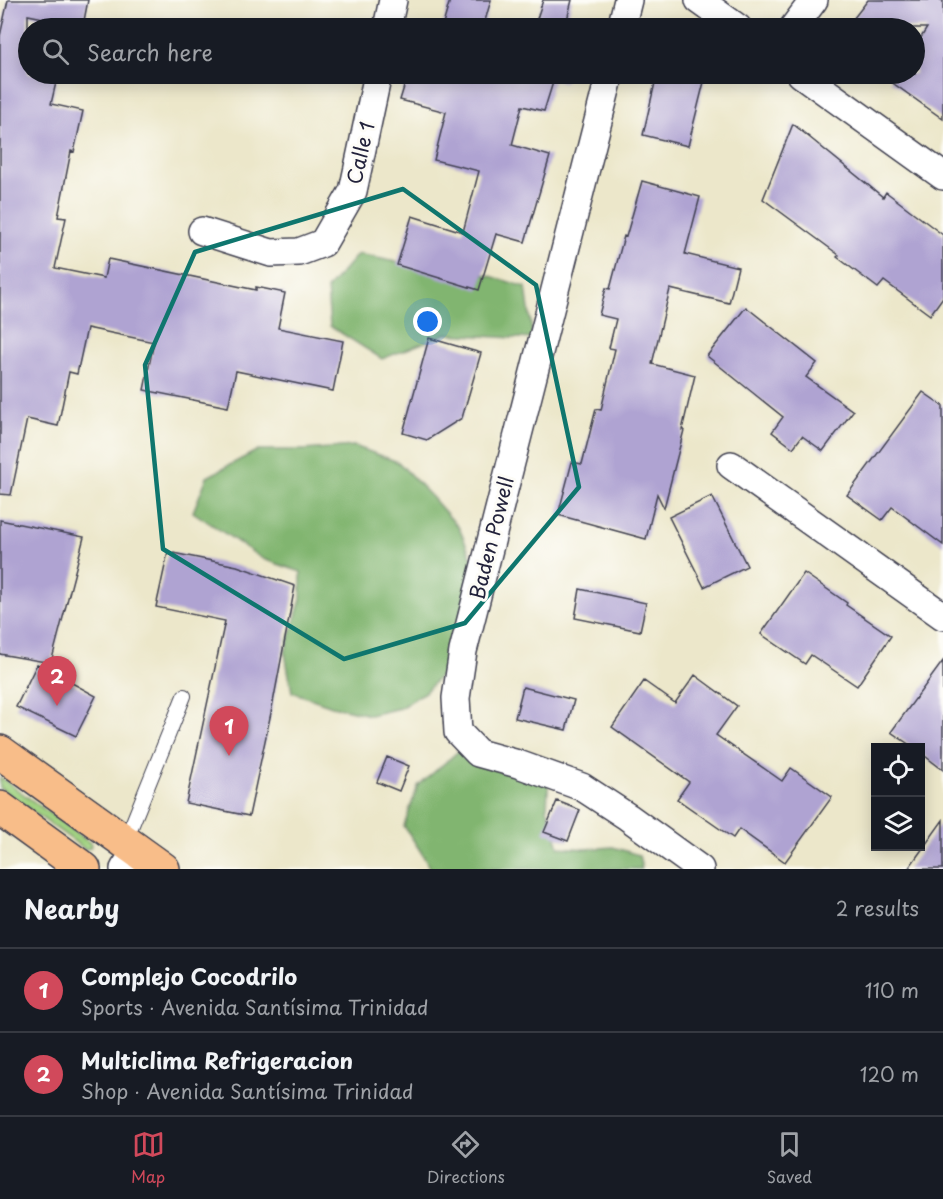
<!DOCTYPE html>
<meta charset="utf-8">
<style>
body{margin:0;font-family:"Playpen Sans",sans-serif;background:#242831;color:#f1f3f6}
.controls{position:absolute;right:18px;bottom:18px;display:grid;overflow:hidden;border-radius:0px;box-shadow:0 3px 15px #0003}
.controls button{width:54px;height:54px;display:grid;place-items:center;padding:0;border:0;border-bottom:2px solid #363941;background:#171b24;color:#f1f3f6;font:30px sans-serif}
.you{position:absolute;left:428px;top:322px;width:21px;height:21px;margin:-15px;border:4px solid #fff;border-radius:50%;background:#1a73e8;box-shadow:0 0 0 9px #1a73e833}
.badge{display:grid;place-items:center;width:39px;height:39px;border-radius:50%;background:#d1495b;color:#fff;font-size:20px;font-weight:700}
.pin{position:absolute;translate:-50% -50px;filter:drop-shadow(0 2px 3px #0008)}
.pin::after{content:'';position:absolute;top:32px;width:21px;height:18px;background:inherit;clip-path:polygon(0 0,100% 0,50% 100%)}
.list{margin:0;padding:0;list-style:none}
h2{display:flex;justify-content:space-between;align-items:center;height:78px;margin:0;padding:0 24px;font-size:26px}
h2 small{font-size:20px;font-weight:400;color:#9ea1a6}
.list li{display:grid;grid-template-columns:39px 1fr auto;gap:18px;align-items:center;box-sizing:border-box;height:84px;padding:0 24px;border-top:2px solid #363941}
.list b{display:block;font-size:22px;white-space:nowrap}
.list p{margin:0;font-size:20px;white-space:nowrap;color:#9ea1a6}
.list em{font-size:20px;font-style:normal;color:#9ea1a6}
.icon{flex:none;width:33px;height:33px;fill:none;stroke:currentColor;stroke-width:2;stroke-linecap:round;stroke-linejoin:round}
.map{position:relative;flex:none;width:943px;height:869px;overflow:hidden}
.search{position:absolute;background:#171b24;box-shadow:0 3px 15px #0003;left:18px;right:18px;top:18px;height:66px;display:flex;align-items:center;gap:15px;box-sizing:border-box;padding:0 21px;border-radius:33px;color:#9ea1a6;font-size:22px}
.sheet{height:246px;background:#171b24}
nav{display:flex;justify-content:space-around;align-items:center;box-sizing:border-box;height:84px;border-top:2px solid #363941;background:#171b24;font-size:16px;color:#9ea1a6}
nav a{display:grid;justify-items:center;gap:3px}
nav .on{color:#d1495b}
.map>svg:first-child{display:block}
.green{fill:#a2d382;stroke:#627a5e;stroke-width:1.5}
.forest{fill:#81b570;stroke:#526c56;stroke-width:1.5}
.building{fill:#afa3d2}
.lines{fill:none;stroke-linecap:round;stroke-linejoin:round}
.service-casing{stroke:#404050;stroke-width:16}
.minor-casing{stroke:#404050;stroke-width:30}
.primary-casing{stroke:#404050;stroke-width:36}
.service{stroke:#fff;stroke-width:14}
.minor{stroke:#fff;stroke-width:27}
.primary{stroke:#f8bd89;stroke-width:33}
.marked{fill:none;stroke:#0f766e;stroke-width:4.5;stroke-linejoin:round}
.labels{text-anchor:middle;stroke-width:6;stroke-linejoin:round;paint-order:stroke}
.street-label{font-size:20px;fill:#22223b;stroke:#fdfcf7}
</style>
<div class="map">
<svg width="943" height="869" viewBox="0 0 943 869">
<rect width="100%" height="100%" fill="#fdfcf7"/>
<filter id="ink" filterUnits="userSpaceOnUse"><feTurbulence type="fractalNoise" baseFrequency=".0167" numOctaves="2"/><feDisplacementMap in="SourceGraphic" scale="12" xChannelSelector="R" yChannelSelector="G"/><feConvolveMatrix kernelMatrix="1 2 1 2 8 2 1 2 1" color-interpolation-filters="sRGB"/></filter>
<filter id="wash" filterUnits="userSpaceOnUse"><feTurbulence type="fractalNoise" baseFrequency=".008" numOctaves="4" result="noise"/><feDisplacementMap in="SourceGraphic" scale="24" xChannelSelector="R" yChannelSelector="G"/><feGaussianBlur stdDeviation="1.35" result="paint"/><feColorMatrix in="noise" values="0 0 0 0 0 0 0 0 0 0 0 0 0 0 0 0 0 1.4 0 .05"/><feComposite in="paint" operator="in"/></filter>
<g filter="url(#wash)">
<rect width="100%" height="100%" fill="#ece7ca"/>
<!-- green -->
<path class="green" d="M0 777 90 843 91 845 90 848 85 849 0 788Z"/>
<!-- forest -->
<path class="forest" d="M358 254 434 270 487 275 526 287 533 339 446 334 382 359 330 326 327 289Z
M354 446 398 462 432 497 459 528 478 572 462 653 425 692 400 708 370 715 332 706 292 692 285 653 301 599V572L263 559 193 512 207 477 258 450H304Z
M462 748 549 773 547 808 559 847 586 849 613 847 639 855 642 869H430L421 852 404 826 418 786Z"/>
<g id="blocks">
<!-- building -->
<path class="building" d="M8 0H88L83 26 28 15V74H58L51 104 83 111 74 152 71 151 58 217 66 218 55 268 104 278 108 259 256 290V287L285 293 278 328 343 341 333 391 236 371 228 407 144 390 154 342 87 328 77 374 69 372 58 426 27 419 11 495 0 494V36Z
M450 0H491L483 28H442Z
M543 0H572L565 28H534Z
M868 0H943V119L890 81 895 74H915V47L927 28H846Z
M408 74H568L565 83 554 79 544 111 522 106 512 145 550 156 525 242 496 234 479 290 397 265 412 216 463 232 479 171 434 160 446 112 400 100Z
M657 74H706L688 146 643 135Z
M793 124 883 197 886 192 943 235V297L930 315 884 281 878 288 837 257 839 255 763 199Z
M642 181 700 197 685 254 738 267 729 303 670 289 652 364 695 375 682 430H684L664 508 657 494 646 539 558 515 572 462 582 464 596 409 601 410 615 349 609 348 616 319 599 315 606 288 610 289 624 236 626 237Z
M746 307 817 363 806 377 853 411 823 451 802 436 793 448 772 432 783 417 707 356Z
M429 338 481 353 462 418 427 440 403 433Z
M923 392 943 406V545L892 507 882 520 847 495Z
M712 496 747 566 704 587 669 517Z
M0 520 84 537 51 663 0 654Z
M168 552 237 566 295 586 272 708 249 816 186 803 225 621 156 607Z
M804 573 847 603 846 605 891 636 857 686 811 655 805 664 761 634Z
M580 589 646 603 640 631 575 618Z
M943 661V770L921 753V747H913L891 732Z
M37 664 96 696 76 736 16 707Z
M695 675 737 706 716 735 782 781 791 768 832 797 785 862 739 829 733 838 677 799 689 782 612 727 644 681 675 703Z
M523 687 574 700 566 730 515 718Z
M387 757 409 766 399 791 377 782Z
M557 801 580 810 568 841 544 832Z
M943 820V869H908Z"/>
</g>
</g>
<g filter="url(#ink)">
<use href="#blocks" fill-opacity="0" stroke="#404050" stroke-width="1.5"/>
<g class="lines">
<defs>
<path id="service" d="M125 842 184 696"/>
<path id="minor" d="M699 0 738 28
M387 28 393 0
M621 28 628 0
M793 28 814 0
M610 74 463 651 456 698 458 732 478 753 518 764 582 787 628 817 700 869
M801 74 943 176
M202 231 271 253 299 252 323 243 353 191 378 74
M731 465 943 616
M124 869 137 850"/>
<path id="primary" d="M0 752 163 869
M0 808 84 869"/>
</defs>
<!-- service casing -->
<use href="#service" class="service-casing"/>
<!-- minor casing -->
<use href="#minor" class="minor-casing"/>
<!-- primary casing -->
<use href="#primary" class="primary-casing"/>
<!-- service -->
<use href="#service" class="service"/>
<!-- minor -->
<use href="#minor" class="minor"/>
<!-- primary -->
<use href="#primary" class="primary"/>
</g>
</g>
<!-- marked area -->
<path class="marked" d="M403 189 536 285 579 487 465 623 344 659 163 549 145 365 195 252Z"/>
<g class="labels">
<!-- street labels -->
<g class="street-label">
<text transform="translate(361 153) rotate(-77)" y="7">Calle 1</text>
<text transform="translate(492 538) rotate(-76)" y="7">Baden Powell</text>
</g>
</g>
</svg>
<div class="controls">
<button><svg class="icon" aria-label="locate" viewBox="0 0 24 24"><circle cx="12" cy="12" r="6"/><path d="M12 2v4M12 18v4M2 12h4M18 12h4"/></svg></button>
<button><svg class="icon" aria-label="layers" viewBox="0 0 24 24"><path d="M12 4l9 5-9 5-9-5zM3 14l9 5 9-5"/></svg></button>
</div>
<div class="you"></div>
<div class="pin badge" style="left:229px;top:756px">1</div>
<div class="pin badge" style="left:57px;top:706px">2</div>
<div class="search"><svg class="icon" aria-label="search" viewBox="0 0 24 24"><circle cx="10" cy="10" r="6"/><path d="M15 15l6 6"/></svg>Search here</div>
</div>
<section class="sheet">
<h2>Nearby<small>2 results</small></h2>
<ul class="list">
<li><span class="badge">1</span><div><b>Complejo Cocodrilo</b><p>Sports · Avenida Santísima Trinidad</p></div><em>110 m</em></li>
<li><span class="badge">2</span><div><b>Multiclima Refrigeracion</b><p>Shop · Avenida Santísima Trinidad</p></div><em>120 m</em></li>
</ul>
</section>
<nav>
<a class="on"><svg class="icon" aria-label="map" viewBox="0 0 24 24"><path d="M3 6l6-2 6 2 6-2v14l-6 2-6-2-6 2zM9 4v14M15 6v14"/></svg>Map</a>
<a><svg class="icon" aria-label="directions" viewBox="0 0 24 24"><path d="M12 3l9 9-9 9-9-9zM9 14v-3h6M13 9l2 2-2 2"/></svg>Directions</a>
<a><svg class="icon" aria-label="saved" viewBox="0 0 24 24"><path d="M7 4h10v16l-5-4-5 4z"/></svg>Saved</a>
</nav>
